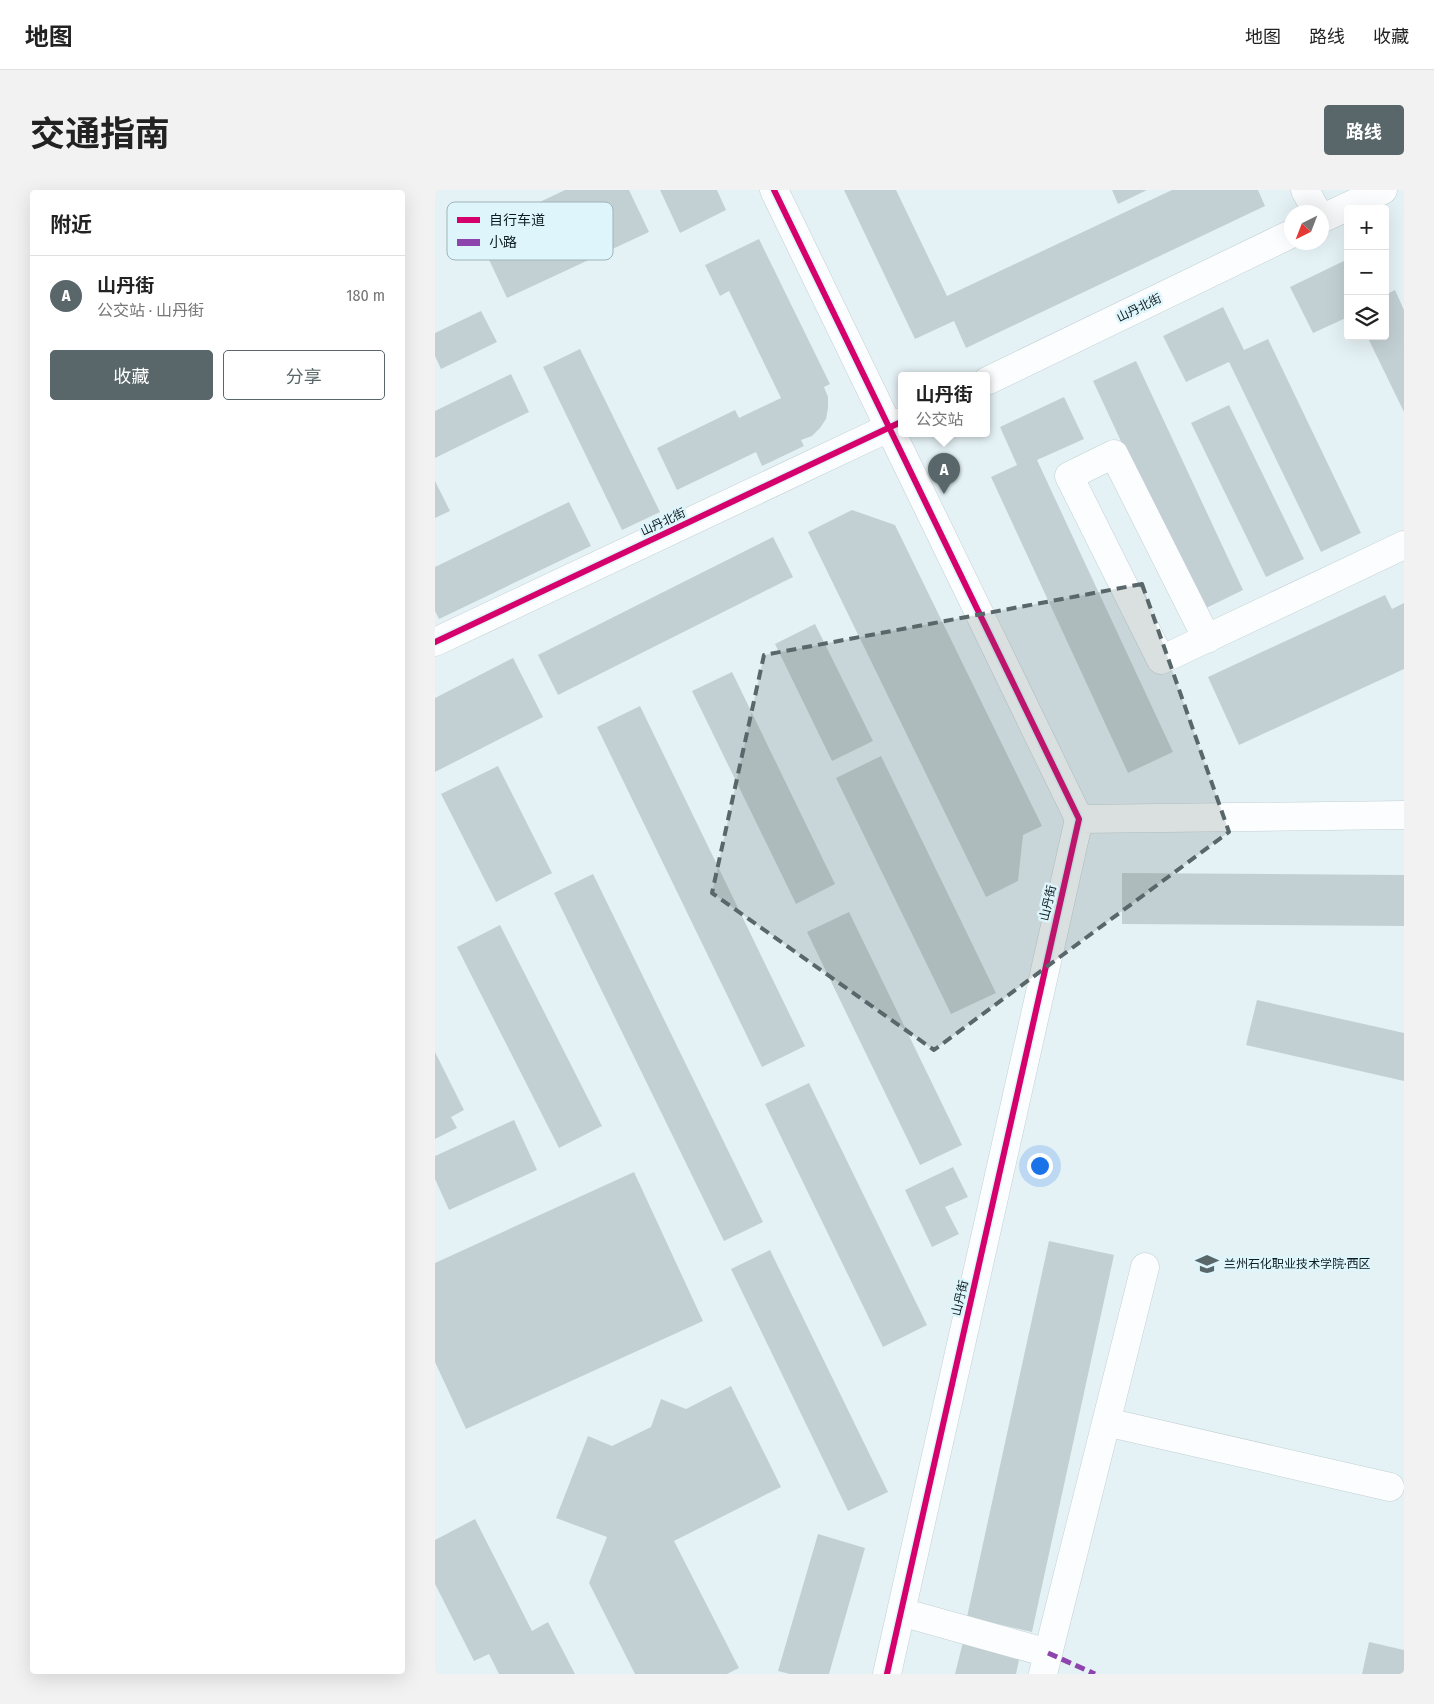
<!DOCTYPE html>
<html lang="zh">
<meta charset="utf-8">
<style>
body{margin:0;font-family:"Fira Sans Condensed","Noto Sans SC",sans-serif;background:#f2f2f2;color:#222}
.controls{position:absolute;right:15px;top:15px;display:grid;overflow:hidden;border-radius:5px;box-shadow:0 5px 20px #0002}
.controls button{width:45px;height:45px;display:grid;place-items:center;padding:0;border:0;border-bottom:1px solid #e0e0e0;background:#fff;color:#222;font:25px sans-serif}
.compass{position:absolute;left:849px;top:15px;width:45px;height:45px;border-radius:50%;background:#fff;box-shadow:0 5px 20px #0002;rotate:222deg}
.you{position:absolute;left:604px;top:975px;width:18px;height:18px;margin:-12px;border:4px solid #fff;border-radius:50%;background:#1a73e8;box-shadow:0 0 0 8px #1a73e833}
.badge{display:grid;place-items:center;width:32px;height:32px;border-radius:50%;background:#59676b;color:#fff;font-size:16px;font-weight:700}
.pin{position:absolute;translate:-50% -41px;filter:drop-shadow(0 1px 2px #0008)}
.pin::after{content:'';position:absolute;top:26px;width:18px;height:15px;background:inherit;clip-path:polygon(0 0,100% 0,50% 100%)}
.popup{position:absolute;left:463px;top:182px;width:92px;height:65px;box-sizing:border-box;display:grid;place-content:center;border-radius:5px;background:#fff;filter:drop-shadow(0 1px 4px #0005);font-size:16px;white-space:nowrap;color:#767676}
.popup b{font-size:19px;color:#222}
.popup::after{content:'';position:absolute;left:50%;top:100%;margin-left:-10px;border:10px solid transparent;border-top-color:#fff}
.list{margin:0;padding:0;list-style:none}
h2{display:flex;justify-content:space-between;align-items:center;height:65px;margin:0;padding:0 20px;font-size:21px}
h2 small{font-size:16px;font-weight:400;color:#767676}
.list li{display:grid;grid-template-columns:32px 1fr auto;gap:15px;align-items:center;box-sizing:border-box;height:80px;padding:0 20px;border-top:1px solid #e0e0e0}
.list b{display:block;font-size:19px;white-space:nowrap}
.list p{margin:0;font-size:16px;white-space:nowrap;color:#767676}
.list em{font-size:16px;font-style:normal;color:#767676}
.actions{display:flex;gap:10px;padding:15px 20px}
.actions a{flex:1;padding:11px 0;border:1px solid #59676b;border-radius:5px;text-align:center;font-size:18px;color:#59676b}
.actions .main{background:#59676b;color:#fff}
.icon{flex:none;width:28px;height:28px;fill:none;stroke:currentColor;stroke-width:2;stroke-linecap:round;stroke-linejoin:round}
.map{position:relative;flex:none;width:969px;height:1484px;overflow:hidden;border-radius:5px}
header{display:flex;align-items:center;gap:30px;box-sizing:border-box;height:70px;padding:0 25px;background:#fff;border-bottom:1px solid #e0e0e0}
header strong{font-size:24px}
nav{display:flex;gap:28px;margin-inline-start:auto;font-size:18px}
.intro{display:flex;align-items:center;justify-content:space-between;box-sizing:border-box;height:120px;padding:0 30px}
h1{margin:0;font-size:35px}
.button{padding:12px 22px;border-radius:5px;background:#59676b;color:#fff;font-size:18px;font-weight:700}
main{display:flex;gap:30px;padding:0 30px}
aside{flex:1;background:#fff;border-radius:5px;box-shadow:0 5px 20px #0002}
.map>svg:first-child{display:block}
.building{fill:#c3d0d3}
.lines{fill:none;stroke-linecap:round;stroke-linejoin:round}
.minor-casing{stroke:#c2d0d4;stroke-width:29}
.minor{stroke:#fbfdfe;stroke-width:28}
.quiet{stroke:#8e44ad;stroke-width:5;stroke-dasharray:10 5;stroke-linecap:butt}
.cycleway-casing{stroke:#def5fc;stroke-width:9}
.cycleway{stroke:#d6006c;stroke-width:6}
.marked{fill:#59676b;fill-opacity:0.2;stroke:#59676b;stroke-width:4;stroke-dasharray:10 6;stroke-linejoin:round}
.labels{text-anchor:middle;stroke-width:5;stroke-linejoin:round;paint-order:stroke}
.street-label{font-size:12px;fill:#0d1c20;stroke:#def5fc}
.poi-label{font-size:12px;fill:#0d1c20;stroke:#def5fc;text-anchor:start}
.key{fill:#def5fc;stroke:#9fb4ba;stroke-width:1}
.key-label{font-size:14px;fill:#0d1c20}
</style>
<header>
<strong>地图</strong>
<nav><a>地图</a><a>路线</a><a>收藏</a></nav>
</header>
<div class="intro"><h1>交通指南</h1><a class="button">路线</a></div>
<main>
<aside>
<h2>附近<small></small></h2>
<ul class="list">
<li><span class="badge">A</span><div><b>山丹街</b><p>公交站 · 山丹街</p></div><em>180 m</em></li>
</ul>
<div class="actions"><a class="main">收藏</a><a>分享</a></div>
</aside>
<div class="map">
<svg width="969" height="1484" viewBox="0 0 969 1484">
<rect width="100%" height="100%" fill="#e5f2f5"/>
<!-- building -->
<path class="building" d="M130 0H194L214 42 72 108 41 42Z
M225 0H282L291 20 245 43Z
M409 0H461L512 106 737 0H823L830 16 531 158 519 131 480 149Z
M677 0H712L683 14Z
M324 49 395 194 389 197 393 207V218L391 229 385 238 377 246 366 250 369 256 327 276 321 262 242 300 222 258 300 220 304 228 346 208 294 101 285 106 270 75Z
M913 69V127L878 143 855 97Z
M960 100 969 120V222L932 146H950V105Z
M788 117 809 160 833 149 926 343 886 362 794 172 751 192 728 146Z
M46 121 62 152 6 179 0 166V143Z
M145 159 225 322 187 340 108 177Z
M701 171 808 400 765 421 658 191Z
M76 184 94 222 0 268V221Z
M629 207 649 249 602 270 738 562 693 583 556 287 582 275 565 237Z
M794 215 869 369 831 387 756 233Z
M0 291 15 321 0 328Z
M134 312 156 356 4 429 0 421V377Z
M417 320 460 335 607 636 588 645 583 691 551 707 373 342Z
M338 347 358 387 123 505 103 465Z
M950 405 957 419 969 413V479L804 555 773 487Z
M380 434 438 551 397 571 340 454Z
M78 468 108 527 0 582V508Z
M297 482 400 694 361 714 257 501Z
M205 516 370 856 327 877 162 537Z
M446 566 561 803 516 824 401 588Z
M63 576 117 683 61 712 6 604Z
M687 683 969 685V736L687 734Z
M158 684 328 1032 289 1051 119 703Z
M414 722 527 955 485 975 372 742Z
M65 735 167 936 124 958 22 757Z
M822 810 969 843V891L811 855Z
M0 862 29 920 16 927 22 938 0 949Z
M374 893 492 1135 448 1157 330 914Z
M79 930 102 980 14 1020 0 989V966Z
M518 977 533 1007 510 1017 524 1044 497 1057 470 1000Z
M199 982 268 1131 31 1239 0 1172V1073Z
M614 1051 679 1065 597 1442 532 1427Z
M335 1060 453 1302 413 1321 296 1079Z
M296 1196 346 1297 239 1351 304 1478 292 1484H200L154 1393 172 1347 121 1328 153 1246 177 1256 216 1237 226 1209 251 1219Z
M40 1329 97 1441 113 1432 140 1484H64L54 1464 39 1471 0 1394V1350Z
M383 1344 430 1358 394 1484H355L343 1481Z
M528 1452 585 1465 581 1484H520Z
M934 1452 969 1460V1484H927Z"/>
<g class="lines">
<defs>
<path id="minor" d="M339 0 644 629 452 1484
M870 0 882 22
M886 29 948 0
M552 191 856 44
M772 449 679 264 634 286 726 470 969 355
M0 452 466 232
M644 629 969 625
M671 1232 955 1297
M466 1422 613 1463
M608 1484 710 1077"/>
</defs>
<!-- minor casing -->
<use href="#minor" class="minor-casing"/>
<!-- minor -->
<use href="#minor" class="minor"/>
<!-- quiet -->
<path class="quiet" d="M613 1463 660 1484"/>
<defs>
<path id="cycleway" d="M339 0 644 629 452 1484
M0 452 466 232"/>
</defs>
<!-- cycleway casing -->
<use href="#cycleway" class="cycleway-casing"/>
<!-- cycleway -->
<use href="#cycleway" class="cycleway"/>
</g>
<!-- marked area -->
<path class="marked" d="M707 394 794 642 499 860 277 703 329 465Z"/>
<!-- icons -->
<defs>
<symbol id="university-bare" viewBox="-9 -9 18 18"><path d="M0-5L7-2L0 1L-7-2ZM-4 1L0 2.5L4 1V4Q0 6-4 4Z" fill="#59676b" stroke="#def5fc" stroke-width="2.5" paint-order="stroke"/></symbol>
</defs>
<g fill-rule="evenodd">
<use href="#university-bare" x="756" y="1058" width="32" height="32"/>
</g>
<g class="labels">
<!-- street labels -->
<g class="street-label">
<text transform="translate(704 118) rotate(-26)" y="4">山丹北街</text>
<text transform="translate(228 332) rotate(-25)" y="4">山丹北街</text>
<text transform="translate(613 713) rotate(-77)" y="4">山丹街</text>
<text transform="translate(525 1108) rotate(-77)" y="4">山丹街</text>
</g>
<!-- poi labels -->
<g class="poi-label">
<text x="789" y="1078">兰州石化职业技术学院·西区</text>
</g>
</g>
<!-- legend -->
<rect x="12" y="12" width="166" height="58" rx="8" class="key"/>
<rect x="22" y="27" width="23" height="6" fill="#d6006c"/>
<rect x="22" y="49" width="23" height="7" fill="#8e44ad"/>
<g class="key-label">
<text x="54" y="35">自行车道</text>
<text x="54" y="57">小路</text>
</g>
</svg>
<div class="controls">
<button>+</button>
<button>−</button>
<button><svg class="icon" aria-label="layers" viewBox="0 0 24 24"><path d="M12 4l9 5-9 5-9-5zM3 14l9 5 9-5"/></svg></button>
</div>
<svg class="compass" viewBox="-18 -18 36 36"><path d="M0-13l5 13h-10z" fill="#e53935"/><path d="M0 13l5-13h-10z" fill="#767676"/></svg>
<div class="you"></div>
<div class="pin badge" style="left:509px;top:304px">A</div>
<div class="popup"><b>山丹街</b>公交站</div>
</div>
</main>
